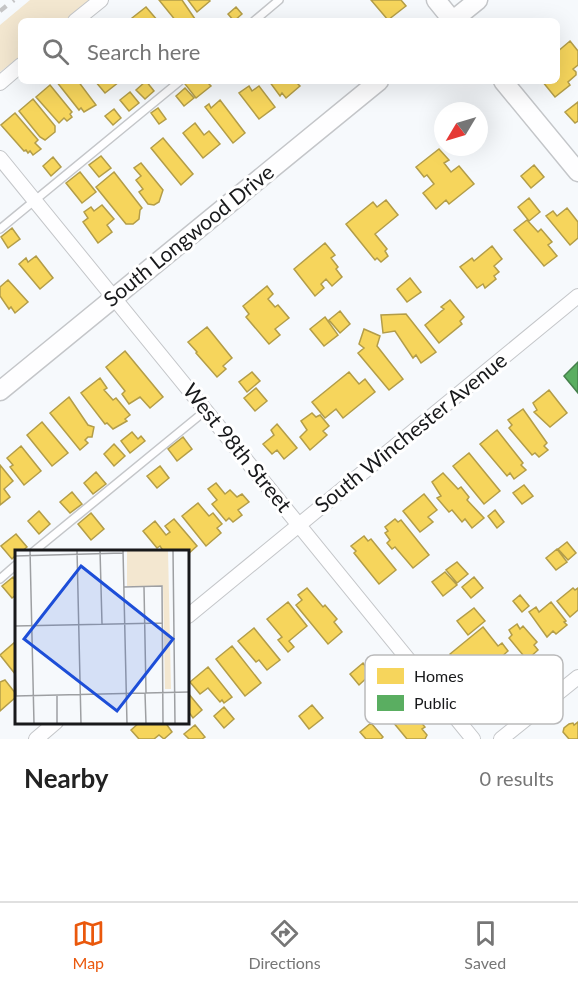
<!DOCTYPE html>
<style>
body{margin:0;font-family:Lato,sans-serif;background:#f2f2f2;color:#222}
.compass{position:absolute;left:434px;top:102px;width:54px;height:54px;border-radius:50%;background:#fff;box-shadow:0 6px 24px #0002;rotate:232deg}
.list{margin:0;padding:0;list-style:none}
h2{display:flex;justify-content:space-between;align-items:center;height:78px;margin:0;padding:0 24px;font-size:26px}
h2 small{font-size:20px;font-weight:400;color:#767676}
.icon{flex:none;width:33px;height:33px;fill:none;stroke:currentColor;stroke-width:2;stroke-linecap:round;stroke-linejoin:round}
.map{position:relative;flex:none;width:578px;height:739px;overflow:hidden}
.search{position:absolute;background:#fff;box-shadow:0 6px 24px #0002;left:18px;right:18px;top:18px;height:66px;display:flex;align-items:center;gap:15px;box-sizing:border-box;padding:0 21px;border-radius:9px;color:#767676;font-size:22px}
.sheet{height:162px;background:#fff}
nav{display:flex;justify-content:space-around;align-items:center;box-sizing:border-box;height:84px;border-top:2px solid #e0e0e0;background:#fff;font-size:16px;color:#767676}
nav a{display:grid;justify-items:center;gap:3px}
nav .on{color:#ea580c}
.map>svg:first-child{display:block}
.green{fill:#f3e7d0}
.homes{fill:#f6d55c;stroke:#b39d48;stroke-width:1.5}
.public{fill:#5aae61;stroke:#46814c;stroke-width:1.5}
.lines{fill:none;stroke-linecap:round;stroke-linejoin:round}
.service-casing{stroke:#c4c6c9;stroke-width:10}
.minor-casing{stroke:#c4c6c9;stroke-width:16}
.tertiary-casing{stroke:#c4c6c9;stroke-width:21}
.service{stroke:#fefeff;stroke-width:7}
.minor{stroke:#fefeff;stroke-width:14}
.tertiary{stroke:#fefeff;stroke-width:18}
.rail{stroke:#c5c5c6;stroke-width:4.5;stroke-dasharray:8 8;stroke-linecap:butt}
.labels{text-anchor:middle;stroke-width:6;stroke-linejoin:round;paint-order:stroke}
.street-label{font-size:21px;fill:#18191b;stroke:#fff}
.inset-road{fill:none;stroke:#9d9fa2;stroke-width:1.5}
.view{fill:#1d4ed8;fill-opacity:0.15;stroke:#1d4ed8;stroke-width:3}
.inset-edge{fill:none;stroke:#18191b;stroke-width:3}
.key{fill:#fff;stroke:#bababb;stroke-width:1.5}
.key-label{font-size:16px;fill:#18191b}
</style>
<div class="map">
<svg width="578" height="739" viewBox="0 0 578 739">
<rect width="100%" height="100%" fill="#f6f9fc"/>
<!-- green -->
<path class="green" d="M30 0H90L64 21H21V56L0 72V25Z"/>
<!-- homes -->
<path class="homes" d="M159 0H182L195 19 176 21Z
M188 0H209L210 1 197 12Z
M371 0H401L406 6 388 20Z
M146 7 158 21H135L132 18Z
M236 7 242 14 234 21 228 14Z
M570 41 578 51V65L573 69 576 72V75L568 82 570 85 555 97 542 81H557V52Z
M56 81H78L96 105 84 112 81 108 79 110Z
M95 81H118L119 82 105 93Z
M146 81 154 91 145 99 136 90Z
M189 81H206L211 86 196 98 185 84Z
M269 81H295L300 86 286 98 282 93 280 96Z
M50 85 72 112 70 114 72 117 67 121 64 118 59 123 36 97Z
M249 86 252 91 259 86 275 107 259 119 239 93Z
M185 88 194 98 184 106 176 96Z
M130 92 139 103 129 111 120 100Z
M33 99 55 126V132L45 140 40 137 19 111Z
M220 100 245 133 233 143 205 107 209 104 211 108Z
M578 102V121L575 123 565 112Z
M158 108 166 119 159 124 151 113Z
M114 109 121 118 113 125 105 116Z
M15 113 38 140 35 143 41 149 33 155 30 151 28 153 26 150 24 151 1 125Z
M195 123 204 135 209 131 220 144 203 158 183 133Z
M163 138 193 174 181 185 151 148Z
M439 149 449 160 444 163 451 172 459 166 474 184 449 204 446 200 436 209 423 193 434 184 427 175 424 177 416 167Z
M101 156 111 168 99 177 89 165Z
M53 157 61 167 51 176 43 166Z
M141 163 163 190 159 202 154 205 148 204 139 192 143 189 136 180 141 176 134 168Z
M534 165 544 177 531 188 521 176Z
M80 172 96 192 82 203 66 183Z
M114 172 142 208 140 210 139 219 133 224H126L96 187Z
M529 198 540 212 529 221 518 207Z
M386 200 398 215 375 234 387 249 385 251 388 256 381 262 377 258 375 260 346 224 373 202 377 207Z
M102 205 114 219 107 225 112 232 98 243 83 222 88 218 84 212 91 207 94 211Z
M567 208 578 222V238L570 245 546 216 553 211 557 216Z
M527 220 538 232 541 229 552 242 548 245 557 256 544 266 514 230Z
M12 228 20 239 8 248 1 237Z
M325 243 335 255 331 258 338 267 336 269 342 277 332 286 326 279 321 284 324 288 315 296 294 269Z
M492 246 502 259 494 266 499 272 494 276 496 279 485 288 483 284 477 288 460 267 472 258 474 261Z
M36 256 53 278 40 289 19 264 26 258 28 262Z
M410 278 421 292 407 302 397 289Z
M8 280 28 302 15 313 11 307 9 309 0 296V287Z
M267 286 273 294 268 299 275 307 278 305 289 318 275 329 280 335 269 344 246 317 249 314 243 306Z
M450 300 464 317 460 321 462 324 439 343 425 325 444 309 441 307Z
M340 311 350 324 340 333 329 320Z
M406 314 436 352 421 363 416 355 413 358 395 331 383 333 381 315Z
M325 317 338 335 324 346 310 329Z
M207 327 232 358 223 366 226 369 217 377 196 353 197 352 188 342Z
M364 329 380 336 377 346 403 379 389 390 358 353 364 348 359 344Z
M125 351 163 397 150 408 140 397 129 404 122 394 125 391 106 367Z
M252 372 260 381 247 392 239 382Z
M349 372 359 384 365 379 375 392 343 418 336 409 325 418 312 402Z
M100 378 107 388 104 390 113 400 116 398 130 415 125 419 127 421 113 429 107 423 105 424 81 393Z
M256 388 267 401 255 411 244 398Z
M549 390 567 413 550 427 534 412 537 410 533 403Z
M69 397 88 425 94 427 92 437H88L85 440 88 443 80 450 50 413Z
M523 409 547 443 544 446 548 450 539 457 535 453 532 455 509 428 512 425 508 420Z
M312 413 316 417 320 415 329 426 323 431 327 435 310 450 300 437 307 430 301 421Z
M42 422 68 453 52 466 27 435Z
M277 424 297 448 284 459 277 450 272 454 263 444 274 435 271 430Z
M497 430 523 463 521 465 526 470 514 479 510 473 507 476 480 444Z
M132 432 138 439 141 436 145 441 130 453 121 441Z
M183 437 192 449 177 461 168 449Z
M114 444 125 456 114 466 104 454Z
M21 446 41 471 24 485 10 467 13 465 7 458Z
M469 453 500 491 484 504 453 466Z
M0 465 13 481 4 489 10 497 0 505Z
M160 466 169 478 157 488 147 476Z
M96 472 106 484 93 494 84 483Z
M443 473 458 489 461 487 469 497 467 500 484 518 472 528 465 519 462 522 452 510 449 512 437 498 441 496 432 482Z
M216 483 225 494 230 490 237 497 242 494 249 502 238 510 242 515 233 522 229 518 226 521 212 504 217 500 208 489Z
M524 485 533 496 522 504 513 493Z
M72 492 82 504 70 513 60 502Z
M424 494 437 510 428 517 433 522 420 532 403 511Z
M198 503 209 516 213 513 222 524 217 528 221 533 206 546 182 516Z
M495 510 504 522 497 528 488 516Z
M39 511 50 524 39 534 28 521Z
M91 513 104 529 91 540 78 524Z
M174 519 197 546 188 554V552H164L160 546 157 548 143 531 155 521 166 535 170 532 165 526Z
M395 519 398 522 401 520 429 555 413 568 395 547 392 549 387 543 390 540 385 533 388 531 385 527Z
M16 534 27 547 21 552H16V555L12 559 1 546Z
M364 536 368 541 371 539 396 570 379 584 354 553 356 551 351 546Z
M567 542 576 553 568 560 558 549Z
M557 549 567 562 556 570 546 558Z
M457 562 468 574 457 583 446 570Z
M445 572 457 585 443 596 432 582Z
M13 577 16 581V595L12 598 2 586Z
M474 577 483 588 471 598 462 587Z
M307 588 323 607 325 605 337 619 334 622 342 632 328 644 296 605 302 600 298 595Z
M573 588 575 590 578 588V610L570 617 557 601Z
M520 595 529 606 522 612 513 601Z
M288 602 307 626 289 641 294 647 288 652 278 640 282 637 267 619Z
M551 602 566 621 564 622 567 625 556 634 553 631 547 637 529 612 536 607 539 612Z
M474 608 485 621 468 635 457 621Z
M517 624 520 629 523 626 537 642 534 645 538 650 527 660 509 638 512 635 509 630Z
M483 627 498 646 502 643 508 651 498 660 506 670 493 680 479 662 471 661 462 668 450 654Z
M254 628 280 660 267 670 259 660 256 662 238 641Z
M15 642 16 644V675L0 655Z
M232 646 261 683 245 696 216 659Z
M363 663 371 674 359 685 350 674Z
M208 667 232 697 224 703 222 700 220 702 208 688 200 694 190 682Z
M5 680 16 694V697L0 711V682Z
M188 693 202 710 193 718 188 711Z
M312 705 323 718 309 729 299 716Z
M402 705 409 715 412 712 425 727 422 729 427 735 425 739H407L388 716Z
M224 707 234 719 224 728 214 716Z
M140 722H165L172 732 164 739 159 735 154 739H139L131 730Z
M578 722V739H569L563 732 564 728 569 724 573 723 574 725Z
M371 723 383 737 381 739H366L360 732Z
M195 725 205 737 202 739H189L184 734Z"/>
<!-- public -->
<path class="public" d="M578 362V393L564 376Z"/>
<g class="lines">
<defs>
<path id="service" d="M254 21 279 0
M0 229 180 81
M33 552 205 411
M0 579 16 565"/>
<path id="minor" d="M75 21 101 0
M0 83 21 65
M0 158 473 739
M188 616 578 296
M36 739 56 722
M501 739 578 677"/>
<path id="tertiary" d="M436 0 453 21
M452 21 478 0
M503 81 578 172
M0 391 379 81"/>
</defs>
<!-- service casing -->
<use href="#service" class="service-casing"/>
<!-- minor casing -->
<use href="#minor" class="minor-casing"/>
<!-- tertiary casing -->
<use href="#tertiary" class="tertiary-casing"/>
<!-- service -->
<use href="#service" class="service"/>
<!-- minor -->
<use href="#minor" class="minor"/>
<!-- tertiary -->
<use href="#tertiary" class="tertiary"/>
<!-- rail -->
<path class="rail" d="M0 11 14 0"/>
</g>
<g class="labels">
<!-- street labels -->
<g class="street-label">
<text transform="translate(189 236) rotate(-39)" y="7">South Longwood Drive</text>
<text transform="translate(411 433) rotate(-39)" y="7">South Winchester Avenue</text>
<text transform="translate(237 448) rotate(51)" y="7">West 98th Street</text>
</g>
</g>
<!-- overview -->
<g transform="translate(15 550)">
<rect width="174" height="174" fill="#f6f9fc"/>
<path d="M112 0H153L156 139H150L148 36H112Z" fill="#f3e7d0"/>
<path class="inset-road" d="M15 0 19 174M62 0 66 174M85 0 87 74M108 0 112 174M158 0 160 174M0 6 108 3M109 37 147 36 148 174M129 37 131 143M0 76 148 73M0 116 1 146M130 143 131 174M42 145V174M0 146 174 142"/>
<path class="view" d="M66 16 158 89 102 161 9 89Z"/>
<rect width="174" height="174" class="inset-edge"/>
</g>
<!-- legend -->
<rect x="365" y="655" width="198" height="69" rx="9" class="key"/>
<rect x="377" y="668" width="27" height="16" fill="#f6d55c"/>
<rect x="377" y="695" width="27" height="16" fill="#5aae61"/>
<g class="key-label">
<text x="414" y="682">Homes</text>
<text x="414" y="709">Public</text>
</g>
</svg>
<svg class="compass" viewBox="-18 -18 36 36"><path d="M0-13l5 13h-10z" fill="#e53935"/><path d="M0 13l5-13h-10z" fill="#767676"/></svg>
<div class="search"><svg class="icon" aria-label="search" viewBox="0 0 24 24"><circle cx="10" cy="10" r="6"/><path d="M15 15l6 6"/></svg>Search here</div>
</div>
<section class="sheet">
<h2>Nearby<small>0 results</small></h2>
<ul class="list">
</ul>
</section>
<nav>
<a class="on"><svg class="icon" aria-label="map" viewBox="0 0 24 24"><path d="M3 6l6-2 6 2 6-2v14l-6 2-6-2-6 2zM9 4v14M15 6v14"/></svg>Map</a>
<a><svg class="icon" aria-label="directions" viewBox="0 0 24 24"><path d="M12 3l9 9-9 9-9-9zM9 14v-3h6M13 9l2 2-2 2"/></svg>Directions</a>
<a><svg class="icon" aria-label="saved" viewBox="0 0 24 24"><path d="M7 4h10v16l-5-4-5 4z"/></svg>Saved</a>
</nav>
